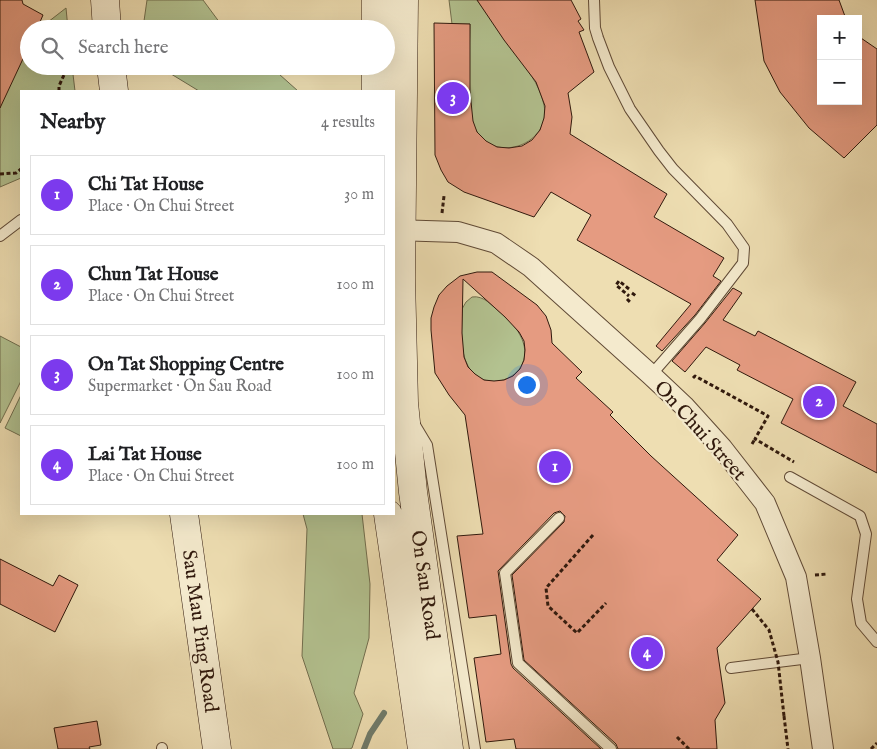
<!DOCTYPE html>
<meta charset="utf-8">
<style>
body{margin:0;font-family:"IM FELL English",serif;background:#f2f2f2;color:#202124}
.controls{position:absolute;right:15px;top:15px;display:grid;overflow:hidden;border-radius:0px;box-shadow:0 5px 20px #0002}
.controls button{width:45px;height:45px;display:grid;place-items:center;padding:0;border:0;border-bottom:1px solid #e0e0e0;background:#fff;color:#202124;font:25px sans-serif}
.you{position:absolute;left:526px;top:384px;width:18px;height:18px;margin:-12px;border:4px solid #fff;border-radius:50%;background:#1a73e8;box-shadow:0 0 0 8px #1a73e833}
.badge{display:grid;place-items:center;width:32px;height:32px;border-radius:50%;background:#7c3aed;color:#fff;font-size:16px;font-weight:700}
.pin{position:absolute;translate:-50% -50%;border:2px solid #fff;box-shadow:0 1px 5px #0006}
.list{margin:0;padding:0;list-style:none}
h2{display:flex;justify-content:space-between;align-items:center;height:65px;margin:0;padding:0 20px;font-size:21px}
h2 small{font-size:16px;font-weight:400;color:#757577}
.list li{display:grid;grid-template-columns:32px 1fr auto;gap:15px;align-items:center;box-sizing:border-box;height:80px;margin:0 10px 10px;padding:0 10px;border:1px solid #e0e0e0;border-radius:0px}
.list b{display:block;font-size:19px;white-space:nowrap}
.list p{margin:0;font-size:16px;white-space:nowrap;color:#757577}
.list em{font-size:16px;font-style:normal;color:#757577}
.icon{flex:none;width:28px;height:28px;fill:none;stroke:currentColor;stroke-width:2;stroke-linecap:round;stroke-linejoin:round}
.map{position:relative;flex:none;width:877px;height:749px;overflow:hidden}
.search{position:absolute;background:#fff;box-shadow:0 5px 20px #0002;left:20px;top:20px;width:375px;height:55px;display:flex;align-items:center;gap:12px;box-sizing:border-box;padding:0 18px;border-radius:28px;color:#757577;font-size:19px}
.panel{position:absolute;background:#fff;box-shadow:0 5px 20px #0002;left:20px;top:90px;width:375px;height:425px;border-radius:0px}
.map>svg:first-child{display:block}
.green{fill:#b3c290;stroke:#726e4e}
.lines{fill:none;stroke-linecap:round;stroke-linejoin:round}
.stream{stroke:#6f7b6c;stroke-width:6}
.building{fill:#e59b81;stroke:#30190d;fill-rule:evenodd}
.lane-casing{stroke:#604a36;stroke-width:12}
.street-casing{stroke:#604a36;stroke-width:22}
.secondary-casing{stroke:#30190d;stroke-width:29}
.path{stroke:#30190d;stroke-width:3;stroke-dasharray:4 2.5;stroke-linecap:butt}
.lane{stroke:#f4eacd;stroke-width:10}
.street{stroke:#f4eacd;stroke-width:20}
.secondary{stroke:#f4eacd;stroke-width:28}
.path-bridge{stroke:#30190d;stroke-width:3;stroke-dasharray:4 2.5;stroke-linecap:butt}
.labels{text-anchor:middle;stroke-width:4.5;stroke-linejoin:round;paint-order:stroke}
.street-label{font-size:20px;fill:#30190d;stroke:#f4eacd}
</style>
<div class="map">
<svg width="877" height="749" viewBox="0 0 877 749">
<rect width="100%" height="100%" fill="#eedeb2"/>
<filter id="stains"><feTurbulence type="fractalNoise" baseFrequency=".004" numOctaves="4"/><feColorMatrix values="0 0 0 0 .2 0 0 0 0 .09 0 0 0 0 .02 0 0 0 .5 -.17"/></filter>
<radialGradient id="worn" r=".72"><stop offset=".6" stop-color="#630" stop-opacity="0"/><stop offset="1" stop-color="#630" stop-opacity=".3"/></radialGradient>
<!-- green -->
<path class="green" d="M147 0H203L220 23 227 29H146L144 21Z
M449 0H477C489 16 501 33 513 49 525 67 540 84 544 105 552 144 495 165 476 130 464 106 470 51 470 24H452Z
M66 8 68 29H39Z
M29 37V66H72L75 91H21V178L0 187V59Z
M158 66H270L298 91H199Z
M472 297C484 295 492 306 501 313 562 364 489 405 468 366 459 350 462 326 462 309L466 302Z
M0 336 21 347V381L0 423Z
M21 395V436L5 428Z
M303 514H362L370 584 369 638 354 693 363 714 352 748 350 749H333L302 656 307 529Z"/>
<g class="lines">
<!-- stream -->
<path class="stream" d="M364 749 370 734 384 713"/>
</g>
<!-- building -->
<path class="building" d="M0 0H22L23 4 43 15 37 29H29V46L0 108Z
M477 0H571L581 19 578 21 584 30 579 32 594 72 568 93 572 117 570 134 667 194 654 217 724 258 713 276 721 281 695 315 662 351 656 346 691 304 577 240 591 215 551 192 534 217 464 192 448 182 441 170 435 155 434 23 470 24V92L473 121 477 132 486 141 497 147 509 148 522 146 532 140 540 130 544 118 545 106 536 82 504 40Z
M755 0H839L846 19H821V101H858V36L877 49V125L844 158 809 128 780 92 764 61Z
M477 272H492L537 305 546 316 551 330 552 343 582 372 576 378 613 412 610 415 651 456 738 535 717 560 761 599 717 648 725 703 715 720 717 749H618L616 744 524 660 512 575 564 522 565 516 560 511 554 513 498 571 511 664 513 668 601 749H516L514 739 486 742 474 658 501 654 496 615 469 618 457 536 483 534 465 415 449 395 435 373 431 330V318L434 307 439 295 447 286 460 276ZM463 279 505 317 519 332 524 341 525 350 524 360 520 369 513 376 504 380 494 381 484 380 475 374 468 367 464 357 462 333Z
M733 288 742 293 723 320 755 336 758 331 856 382 843 406 877 424V473L781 423 793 399 737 370 740 365 706 347 685 372 672 361 705 323Z
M0 559 53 586 59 575 78 585 55 632 0 604Z
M97 721 101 745 89 747 90 749H58L54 728Z"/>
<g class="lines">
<defs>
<path id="lane" d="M594 0 595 28 598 38 609 67 630 109 659 151 673 169 727 224 744 248 743 263 700 319 651 375
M0 236 21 220
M415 425 427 445 475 749
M790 477 860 516 866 534 857 599 861 623 877 642
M559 518 505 573 518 663 611 749
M731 668 810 658
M162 748V749"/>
<path id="street" d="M394 230 458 232 496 243 531 267 651 375 684 406 722 448 765 503 796 577 810 658 823 749"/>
<path id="secondary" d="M105 0 107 29
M404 0 401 278 404 403 413 492 449 749
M376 29V0
M111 66 114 91
M376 91V66
M184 514 217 749
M388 514 422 749"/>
</defs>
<!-- lane casing -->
<use href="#lane" class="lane-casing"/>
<!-- street casing -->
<use href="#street" class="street-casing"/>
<!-- secondary casing -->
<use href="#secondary" class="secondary-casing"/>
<!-- path -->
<path class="path" d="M59 91V86L68 66
M0 174 16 173 21 169
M442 213 444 196
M629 289 619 281 616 285 629 296
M632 293 636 296
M627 299 631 303
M693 378 695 376 768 416 755 439 794 462
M752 444 755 439
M593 535 546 588 548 606 577 633 606 603
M815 575 827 574
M784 716 788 749
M677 737 689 749
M871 749 877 743"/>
<!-- lane -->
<use href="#lane" class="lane"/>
<!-- street -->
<use href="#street" class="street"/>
<!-- secondary -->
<use href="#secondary" class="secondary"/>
<!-- path-bridge -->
<path class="path-bridge" d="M752 609 769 630 778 662 784 716"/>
</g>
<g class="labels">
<!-- street labels -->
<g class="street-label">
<text transform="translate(701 430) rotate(48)" y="7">On Chui Street</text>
<text transform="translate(426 585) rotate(82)" y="7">On Sau Road</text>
<text transform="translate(201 631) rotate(82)" y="7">Sau Mau Ping Road</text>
</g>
</g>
<rect width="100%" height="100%" filter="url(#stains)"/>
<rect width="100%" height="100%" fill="url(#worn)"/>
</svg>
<div class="controls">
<button>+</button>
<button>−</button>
</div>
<div class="you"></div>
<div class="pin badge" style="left:555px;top:467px">1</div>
<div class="pin badge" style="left:819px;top:402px">2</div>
<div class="pin badge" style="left:453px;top:98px">3</div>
<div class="pin badge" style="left:647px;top:653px">4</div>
<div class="search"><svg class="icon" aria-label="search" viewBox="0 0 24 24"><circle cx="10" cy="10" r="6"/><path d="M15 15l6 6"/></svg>Search here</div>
<section class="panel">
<h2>Nearby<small>4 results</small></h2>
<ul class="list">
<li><span class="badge">1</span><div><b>Chi Tat House</b><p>Place · On Chui Street</p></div><em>30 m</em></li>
<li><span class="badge">2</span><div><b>Chun Tat House</b><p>Place · On Chui Street</p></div><em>100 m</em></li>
<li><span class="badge">3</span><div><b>On Tat Shopping Centre</b><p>Supermarket · On Sau Road</p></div><em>100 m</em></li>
<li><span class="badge">4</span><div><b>Lai Tat House</b><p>Place · On Chui Street</p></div><em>100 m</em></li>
</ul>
</section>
</div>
